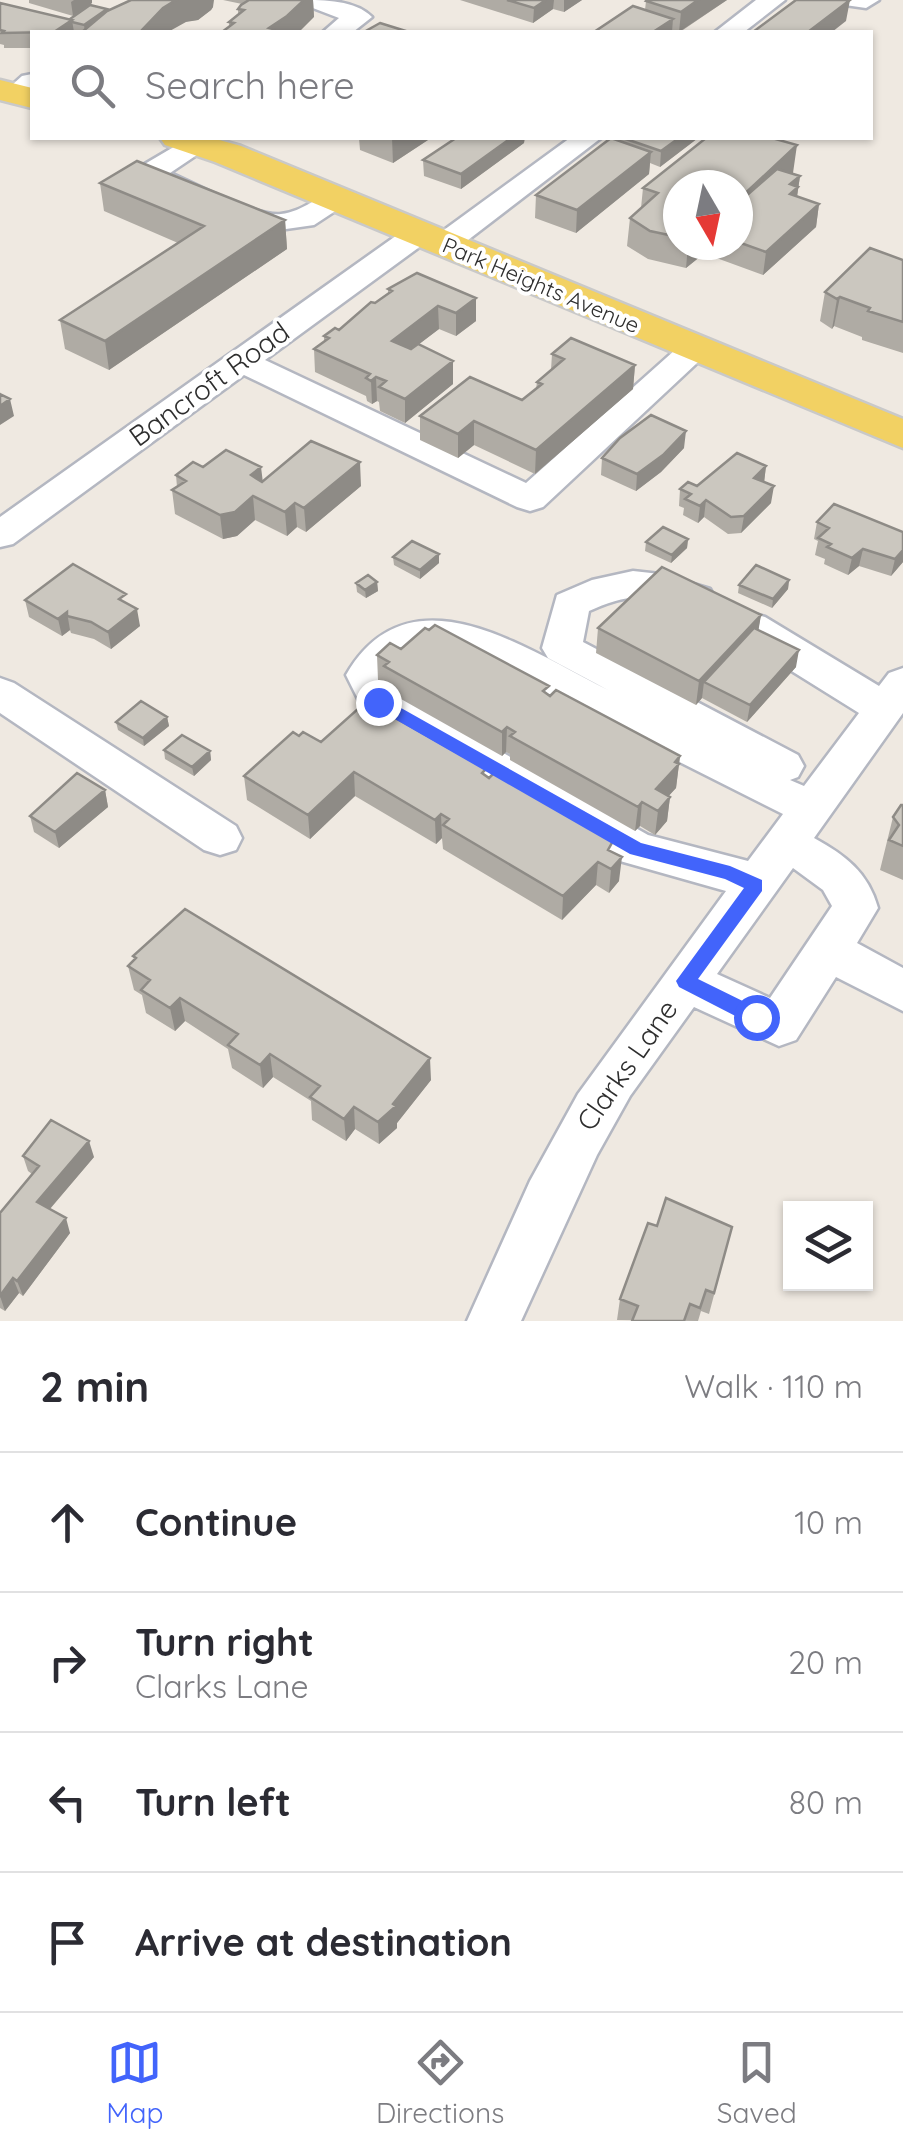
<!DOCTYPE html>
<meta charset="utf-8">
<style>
body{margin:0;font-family:Quicksand,sans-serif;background:#f2f2f3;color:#2b2b33}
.controls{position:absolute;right:30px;bottom:30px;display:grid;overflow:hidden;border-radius:0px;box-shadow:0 2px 8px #0004}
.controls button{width:90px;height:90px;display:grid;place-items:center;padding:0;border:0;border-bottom:2px solid #e1e1e2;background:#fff;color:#2b2b33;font:50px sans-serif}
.compass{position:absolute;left:663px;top:170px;width:90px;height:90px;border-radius:50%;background:#fff;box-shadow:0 2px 8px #0004;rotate:171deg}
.stop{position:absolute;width:30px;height:30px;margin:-22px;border:8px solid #4264fb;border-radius:50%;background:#fff}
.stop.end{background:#4264fb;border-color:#fff;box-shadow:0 2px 10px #0008}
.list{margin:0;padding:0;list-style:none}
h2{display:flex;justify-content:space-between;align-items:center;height:130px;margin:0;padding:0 40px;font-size:42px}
h2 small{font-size:32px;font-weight:400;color:#7c7c81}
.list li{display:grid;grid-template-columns:65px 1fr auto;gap:30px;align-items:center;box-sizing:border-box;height:140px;padding:0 40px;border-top:2px solid #e1e1e2}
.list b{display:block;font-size:38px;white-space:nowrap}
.list p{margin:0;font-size:32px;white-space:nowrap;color:#7c7c81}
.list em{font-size:32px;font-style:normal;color:#7c7c81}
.icon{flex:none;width:55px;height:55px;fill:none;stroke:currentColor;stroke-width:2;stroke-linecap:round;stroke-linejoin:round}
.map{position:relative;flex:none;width:903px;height:1321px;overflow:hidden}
.search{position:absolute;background:#fff;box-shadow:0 2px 8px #0004;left:30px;right:30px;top:30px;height:110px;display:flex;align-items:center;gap:25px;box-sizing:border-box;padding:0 35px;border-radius:0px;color:#7c7c81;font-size:38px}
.sheet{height:690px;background:#fff}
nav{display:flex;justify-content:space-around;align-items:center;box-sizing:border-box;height:140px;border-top:2px solid #e1e1e2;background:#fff;font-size:28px;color:#7c7c81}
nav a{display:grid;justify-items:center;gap:5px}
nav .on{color:#4264fb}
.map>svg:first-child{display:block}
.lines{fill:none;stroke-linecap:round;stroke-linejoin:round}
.minor-casing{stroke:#b4b7c1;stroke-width:5}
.major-casing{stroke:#c9c9c9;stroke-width:5}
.minor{fill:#fff;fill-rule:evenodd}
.major{fill:#f2d163;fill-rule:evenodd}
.wall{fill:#afaba4;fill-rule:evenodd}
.shaded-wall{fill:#8e8b86}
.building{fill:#cbc7bf;stroke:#8e8b86;stroke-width:2.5}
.route{fill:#4264fb}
.labels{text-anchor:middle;stroke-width:8;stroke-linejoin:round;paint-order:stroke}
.far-street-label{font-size:22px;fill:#2e2e2e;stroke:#fff}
.street-label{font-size:28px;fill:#2e2e2e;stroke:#fff}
</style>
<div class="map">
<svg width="903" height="1321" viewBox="0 0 903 1321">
<rect width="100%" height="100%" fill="#efe9e1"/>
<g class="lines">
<defs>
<path id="minor" d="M301 0C325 0 355 0 372 17L353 32H323L339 18 305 5Z
M756 0H785L744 32H715Z
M841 0H879L866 8 845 5Z
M32 74V95L16 102 6 100 2 94 22 76Z
M189 138H222L170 173C197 184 255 217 281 214 306 212 323 188 347 194L352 200 314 225 265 232 138 180 133 174 138 168Z
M570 138H601L455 250H433L429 244 433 238Z
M418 225 429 228 433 234 429 240 265 360 526 483 684 342H708L712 349 543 507 530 511 517 507 244 375 13 544 0 547V517L407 228Z
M633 571 660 574 710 589 715 598 710 607C691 613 680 605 662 600 635 593 613 600 589 611L583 642 798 755 804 766 798 777 790 780 804 786 859 713 737 637 731 627 737 617 751 613 765 617 879 686 889 673 903 668V713L814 838C845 855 868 872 878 908L857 943 903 968V1011L836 977 796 1040 779 1046 694 1007 630 1096 597 1155 521 1321H467L530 1181 578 1094 726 891 620 861 364 711 346 675C410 564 528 651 608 690L548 658 542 648 557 595 592 580ZM432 646 451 647 783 814 748 861 648 835 394 691 388 678 412 656ZM793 868 823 890 832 906 770 998 717 974Z
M0 678 14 683 236 826 242 838 236 850 220 855 204 850 0 713Z"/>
<path id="major" d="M0 80 32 88V108L0 100Z
M160 138H212L241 146 903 419V448L215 162 165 145Z"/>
</defs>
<!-- minor casing -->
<use href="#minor" class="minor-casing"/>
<!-- major casing -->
<use href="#major" class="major-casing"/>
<!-- minor -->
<use href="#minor" class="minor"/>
<!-- major -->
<use href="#major" class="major"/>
</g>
<!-- wall -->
<path class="wall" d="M29 0H92V3L73 16 29 3Z
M223 0H313L314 17 229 27V22L238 15V9L242 4Z
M460 0H582L564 12 553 9 533 23Z
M727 0 680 32 672 31 645 10 646 1Z
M213 1V7L211 10 198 20 82 32 73 30 74 32H32V48H4V45L0 44V3L70 19 107 9V11Z
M359 138H431L393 163 360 150Z
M620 138H698L660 167 650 163 649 174 576 233 535 218 536 195 619 141Z
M524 143 461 189 424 176 423 160Z
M792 174 800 176 797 197 819 204 816 227 763 275 711 256 712 247 686 268 648 259 627 246 630 218 641 208 643 188ZM678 185H738V245H678Z
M100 183 285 220 287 249 109 370 65 349 60 320 178 243 104 211Z
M903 260V353L862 340V337L834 326 832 329 820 321 825 292Z
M388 289 476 298V321L456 336 439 329 419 344 453 384 405 423 380 411 379 402 377 401 372 404 367 401 366 396 315 372 314 349 324 341V336L339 330 388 293Z
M552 354 635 365 633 389 535 474 474 445 458 458 420 440V416L522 400 536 389 537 382 551 370Z
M684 448 661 472 636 491 601 475 602 458Z
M766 466 764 482 771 503 741 533 728 534 704 517 698 523 683 515 684 508 679 506 680 489 697 486Z
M203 467 263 481 361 486 306 532 297 527 287 536 255 520 237 536 223 539 175 514 172 490 177 487 176 475Z
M817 522 903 532V562L891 576 859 566 848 575 824 564 825 559 815 555 818 541 814 539Z
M688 539 687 548 671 563 645 551 646 542Z
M393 557 439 563 420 579 394 565Z
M789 580 788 589 772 608 738 593 739 585Z
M377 582 378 591 366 598 357 592 356 583Z
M25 600 128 604 140 626 111 649 94 639 71 633 70 630 62 636 29 617Z
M761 615 758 630 796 667 747 722 702 698 696 705 596 653 598 628Z
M401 649 548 694 680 756 676 788 668 796 670 797 667 821 655 835 640 826 635 831 510 760V754L506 752 502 756 385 690V684L378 680 377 655Z
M167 717 169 726 144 746 118 730 116 722Z
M299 736 321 742 486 776 612 852 619 881 609 893 596 885 562 920 443 849 442 838 436 844 355 796 310 839 247 800 244 776Z
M164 750 210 751 211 760 194 776 165 759Z
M105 790 108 807 59 848 34 832 30 816Z
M903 805V880L880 870 893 817Z
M133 956 431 1080 397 1123V1128L379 1144 355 1129 346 1141 312 1120 311 1101 273 1077 263 1088 232 1068 228 1049 185 1021 175 1031 146 1013 142 995 134 990 128 966 134 960Z
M23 1156 94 1157 50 1209 70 1233 23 1296 19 1293 5 1311 0 1308V1213L32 1174 28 1171Z
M657 1226 732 1227 709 1314 701 1311 698 1321 617 1320 620 1299Z"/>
<!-- shaded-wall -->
<path class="shaded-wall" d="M74 0H92V3L73 16 71 2Z
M176 0H214L213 7 211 10 198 20 186 22 168 32H140L163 8Z
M304 0H313L314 17 299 32H269V28Z
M546 0H554L553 9 533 23 534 8Z
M564 0H582L564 12Z
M698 0H727L679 32 681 12Z
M850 0 846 21 832 32H808Z
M107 9 108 17 85 32 84 25Z
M673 19 672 32H653Z
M72 20 74 32H54Z
M392 138H431L393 163Z
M511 138H525L524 143 461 189V174Z
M679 138H698L660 167 661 151Z
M797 145 793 173 738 226V200Z
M651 152 649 174 576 233 577 210Z
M800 176 795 210 787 217 790 184Z
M819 204 816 227 763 275 766 252Z
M285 220 287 249 109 370 105 341Z
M688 245H712V247L686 268Z
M840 297 834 326 832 329 837 299Z
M476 298V321L456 336V313Z
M438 306 439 329 393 364 392 341Z
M453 361V384L405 423V399Z
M635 365 633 389 535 474 536 450Z
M376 377 377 401 372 404 371 381Z
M10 399 14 416 0 425V406Z
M474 421V445L458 458V434Z
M686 431 684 448 661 472 636 491 637 474Z
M360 462 361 486 306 532 304 508Z
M766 466 764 483 754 478Z
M261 467 264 491 251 475Z
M774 486 771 503 741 533 744 516Z
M253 496 255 520 237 536 223 539 220 515Z
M706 500 704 517 698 523 700 506Z
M295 503 297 527 287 536 285 512Z
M688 539 687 548 671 563 672 555Z
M863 549 859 566 848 575 852 558Z
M903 550V562L891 576 895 559Z
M439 554V563L420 579V570Z
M789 580 788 589 772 608 773 599Z
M377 582 378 591 366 598 365 590Z
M137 609 140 626 111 649 108 632Z
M67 612 70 630 62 636 58 619Z
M761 615 757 639 704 682 702 698 696 705 699 681Z
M799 650 796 667 747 722 750 705Z
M167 717 169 726 144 746 143 738Z
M507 727 506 752 502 756V732Z
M210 751 211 760 194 776 192 767Z
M680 756 676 788 656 810V789Z
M354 772 355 796 310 839 308 815Z
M105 790 108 807 59 848 55 832Z
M670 797 667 821 655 835 658 811Z
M642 802 640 826 635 831 638 807Z
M441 814 442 838 436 844 435 820Z
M622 857 619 881 609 893 611 869Z
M598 862 596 885 562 920 563 896Z
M180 998 185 1021 175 1031 170 1008Z
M270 1054 273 1077 263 1088 260 1065Z
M430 1058 431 1080 397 1123V1128L379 1144 378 1122Z
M354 1107 355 1129 346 1141 344 1119Z
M89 1141 94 1157 42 1218 37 1202Z
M66 1218 70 1233 23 1296 17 1281Z
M13 1278 19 1293 5 1311 0 1296Z"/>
<!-- building -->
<path class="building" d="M131 0H176L163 8 140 32H82L107 11Z
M249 0H304L287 16 269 28 273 29 269 32H222L234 23 229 22 244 10 238 9 241 5Z
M507 0H546L534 8Z
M647 0H698L681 12 646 1Z
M796 0H850L808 32H753Z
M0 3 72 20 54 32 2 33 4 31 0 30Z
M90 5 107 9 84 25 72 22V20L70 19Z
M633 6 673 19 653 32H594Z
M380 23 409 32H364Z
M456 138H511L461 174 423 160Z
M611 138 651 152 577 210 536 195Z
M623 138H679L661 151Z
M706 138H772L797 145 738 200V185H678V237L650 231 630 218 658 193 643 188Z
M137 161 285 220 105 341 60 320 204 226 100 183Z
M777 169 800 176 790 184 798 187 790 194 819 204 766 252 738 242V203Z
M870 248 903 260V322L868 311 870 308 840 297 837 299 825 292Z
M417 273 476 298 456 313 438 306 392 341 411 349 418 344 453 361 405 399 379 387 386 381 376 377 371 381 366 378 370 374 314 349 329 338 324 336 335 328 339 330 371 302 375 303 392 291 388 289Z
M571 338 635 365 536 450 474 421 458 434 420 416 470 377 522 400 542 384 537 382 564 359 552 354Z
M0 394 10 399 0 406Z
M651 415 686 431 663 455 637 474 602 458 620 438Z
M311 441 360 462 304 508 295 503 285 512 253 496 235 512 220 515 172 490 186 481 176 475 193 462 203 467 226 450 261 467 251 475 262 482Z
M737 453 766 466 754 478 774 486 744 516 731 517 706 500 700 506 685 499 691 494 680 489 688 482 697 486Z
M834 504 903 532V550L895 559 863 549 852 558 827 547 831 544 818 538 829 528 817 522Z
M663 527 688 539 672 555 646 542Z
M412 541 439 554 420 570 393 557Z
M73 564 126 594 119 599 137 609 108 632 91 622 67 616V612L58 619 25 600Z
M756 565 789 580 773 599 739 585Z
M662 567 761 615 699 681 598 628Z
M368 575 377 582 365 590 356 583Z
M435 625 549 686 543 691 550 696 556 690 680 756 675 762 679 764 656 789 670 797 658 811 642 802 638 807 510 736 515 732 507 727 502 732 384 666 389 662 377 655 390 643 401 649 425 628 429 630Z
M754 628 799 650 750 705 704 682Z
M141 701 167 717 143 738 116 722Z
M376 707 486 769 482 773 489 778 494 773 613 841 608 850 622 857 611 869 598 862 563 896 443 825 449 819 441 814 435 820 354 772 308 815 244 776 293 732 299 736 303 732 321 742 359 708 367 713Z
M182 735 210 751 192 767 164 750Z
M77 773 105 790 55 832 30 816Z
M901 805H903V846L889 840 899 825 893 817Z
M185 909 430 1058 393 1104 396 1106 378 1122 354 1107 344 1119 310 1097 320 1086 270 1054 260 1065 228 1045 238 1034 180 998 170 1008 141 990 150 980 128 966 136 958 133 956Z
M51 1120 89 1141 37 1202 66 1218 17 1281 13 1278 0 1296V1213L39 1166 23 1156Z
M666 1198 732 1227 714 1293 706 1290 700 1308 690 1304 684 1321H632L638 1306 620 1299 648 1223 657 1226Z"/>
<!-- route -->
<path class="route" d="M378 695 641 843 730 866 762 880V891L698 979 763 1011V1023H749L679 987 676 981 744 888 725 879 630 854 372 706V697Z"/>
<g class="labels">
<!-- far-street labels -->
<g class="far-street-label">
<text transform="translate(541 285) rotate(23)" y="8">Park Heights Avenue</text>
</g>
<!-- street labels -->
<g class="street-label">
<text transform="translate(209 384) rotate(-36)" y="10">Bancroft Road</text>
<text transform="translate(627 1065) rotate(-55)" y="10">Clarks Lane</text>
</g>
</g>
</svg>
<div class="controls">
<button><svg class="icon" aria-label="layers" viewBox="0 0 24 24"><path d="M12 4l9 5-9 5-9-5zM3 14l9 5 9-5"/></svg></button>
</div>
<svg class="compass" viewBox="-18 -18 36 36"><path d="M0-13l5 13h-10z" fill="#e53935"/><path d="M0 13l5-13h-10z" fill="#7c7c81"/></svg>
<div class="stop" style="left:756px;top:1017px"></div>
<div class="stop end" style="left:378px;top:702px"></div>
<div class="search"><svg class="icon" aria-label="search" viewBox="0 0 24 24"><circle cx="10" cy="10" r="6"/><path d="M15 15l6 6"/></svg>Search here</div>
</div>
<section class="sheet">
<h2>2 min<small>Walk · 110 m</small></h2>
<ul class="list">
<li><svg class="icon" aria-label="ahead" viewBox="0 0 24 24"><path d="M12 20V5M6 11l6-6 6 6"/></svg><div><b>Continue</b></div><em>10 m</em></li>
<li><svg class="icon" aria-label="right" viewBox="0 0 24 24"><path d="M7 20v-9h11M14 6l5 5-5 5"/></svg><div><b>Turn right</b><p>Clarks Lane</p></div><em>20 m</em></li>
<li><svg class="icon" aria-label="left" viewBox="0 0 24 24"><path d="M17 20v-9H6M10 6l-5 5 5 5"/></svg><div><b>Turn left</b></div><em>80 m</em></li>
<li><svg class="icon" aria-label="arrive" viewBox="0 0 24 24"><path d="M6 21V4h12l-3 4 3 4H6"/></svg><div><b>Arrive at destination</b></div></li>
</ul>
</section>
<nav>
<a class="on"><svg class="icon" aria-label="map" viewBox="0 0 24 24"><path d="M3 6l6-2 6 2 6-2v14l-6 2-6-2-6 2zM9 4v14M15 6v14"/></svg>Map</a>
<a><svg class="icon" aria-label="directions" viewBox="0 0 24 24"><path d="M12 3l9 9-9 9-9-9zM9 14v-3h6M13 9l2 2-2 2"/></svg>Directions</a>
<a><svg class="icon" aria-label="saved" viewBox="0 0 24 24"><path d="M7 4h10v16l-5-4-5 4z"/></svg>Saved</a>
</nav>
